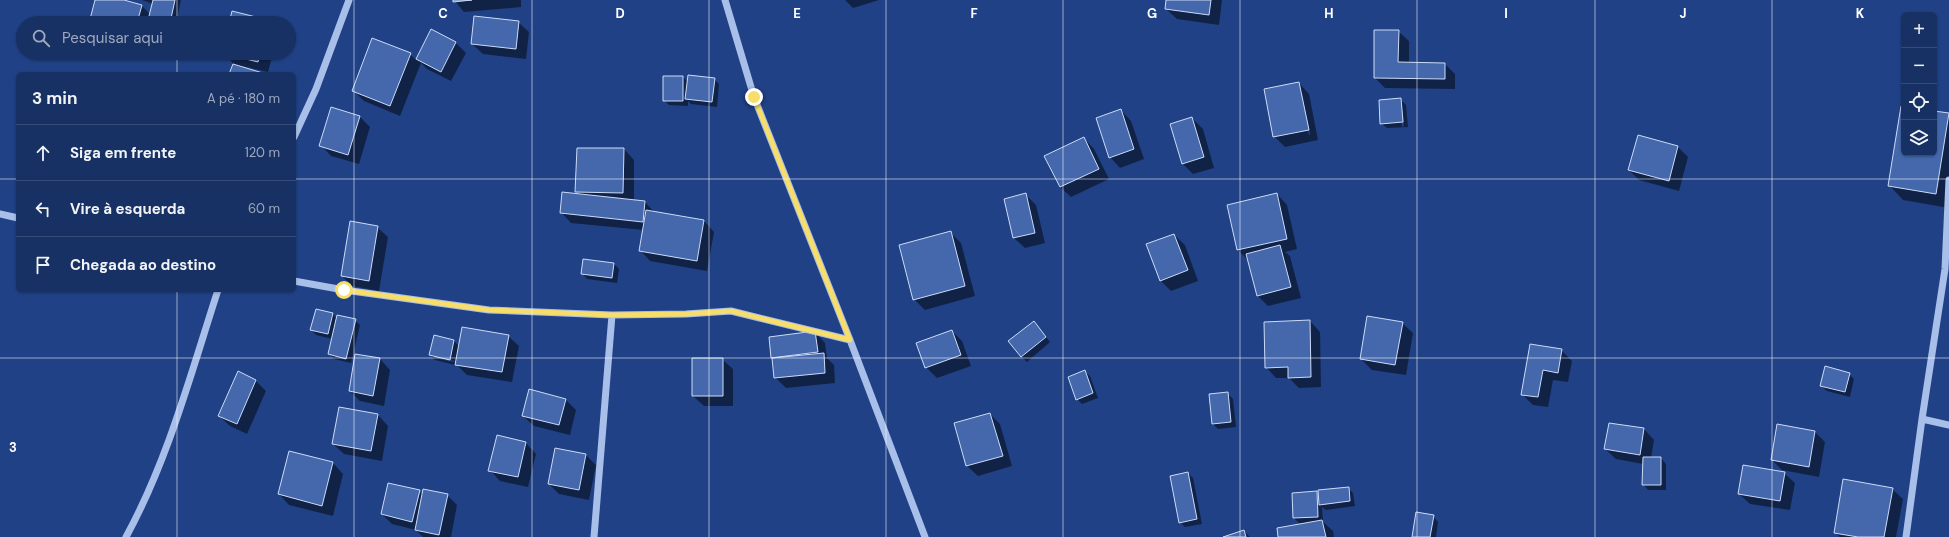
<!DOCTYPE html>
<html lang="pt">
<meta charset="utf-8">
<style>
body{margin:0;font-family:"DM Sans",sans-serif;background:#253d6d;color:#f1f3f6}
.controls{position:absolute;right:12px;top:12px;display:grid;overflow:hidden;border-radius:6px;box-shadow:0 1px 3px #0004}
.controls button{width:36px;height:36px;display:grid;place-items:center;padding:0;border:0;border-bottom:1px solid #364c78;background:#183164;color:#f1f3f6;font:20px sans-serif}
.stop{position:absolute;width:12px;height:12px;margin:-9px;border:3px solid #f7dd69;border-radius:50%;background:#fff}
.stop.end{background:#f7dd69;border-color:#fff;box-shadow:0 1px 4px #0008}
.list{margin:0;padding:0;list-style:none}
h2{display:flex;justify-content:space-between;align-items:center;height:52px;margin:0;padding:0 16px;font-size:17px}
h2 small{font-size:13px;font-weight:400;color:#9fa9bf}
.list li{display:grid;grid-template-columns:26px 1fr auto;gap:12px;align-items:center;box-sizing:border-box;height:56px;padding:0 16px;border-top:1px solid #364c78}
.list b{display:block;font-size:15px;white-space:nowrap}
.list em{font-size:13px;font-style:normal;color:#9fa9bf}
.icon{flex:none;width:22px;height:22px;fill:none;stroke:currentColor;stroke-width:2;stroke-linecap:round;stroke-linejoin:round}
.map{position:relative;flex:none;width:1949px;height:537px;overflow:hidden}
.search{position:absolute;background:#183164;box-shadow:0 1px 3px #0004;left:16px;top:16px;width:280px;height:44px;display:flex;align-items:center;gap:10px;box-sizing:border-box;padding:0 14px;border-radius:22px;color:#9fa9bf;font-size:15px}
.panel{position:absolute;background:#183164;box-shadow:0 1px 3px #0004;left:16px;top:72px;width:280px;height:220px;border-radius:6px}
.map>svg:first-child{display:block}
.shadow{fill:#0007;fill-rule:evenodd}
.building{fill:#4468ab;stroke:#cddbf7}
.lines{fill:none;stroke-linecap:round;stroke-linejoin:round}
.minor{stroke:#a8bfe9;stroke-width:7}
.route{stroke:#f7dd69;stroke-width:5}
.grid{fill:none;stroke:#fff;stroke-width:1;stroke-opacity:0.55}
.grid-label{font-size:13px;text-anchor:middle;font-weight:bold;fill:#fff;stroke:#204185;stroke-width:3.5;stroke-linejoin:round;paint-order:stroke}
</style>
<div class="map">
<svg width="1949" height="537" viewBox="0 0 1949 537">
<rect width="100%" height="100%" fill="#204185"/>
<!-- shadow -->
<path class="shadow" d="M96 0H120L142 6 151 15 153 4 142 0H181L176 23H153L151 21 150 23H90Z
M454 0H521V7L464 12Z
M845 0H879L853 8Z
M1167 0H1222L1219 25 1177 19 1166 9Z
M518 22 529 32 526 59 483 54 472 44Z
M432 30 455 42 466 53 451 81 427 69 421 63 400 116 364 101 353 90 410 54 416 60Z
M1398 31 1409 41V63L1445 64 1455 74V89L1385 88 1375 78Z
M112 53H142L140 60Z
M223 53H273L268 72 242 66V68L263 74H231L234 64Z
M683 77 688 82 714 79 719 84 717 107 691 104 688 101V106L669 105 664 100Z
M1299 83 1309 94 1318 140 1285 147 1274 136ZM1300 94H1302L1310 134 1309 135Z
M1400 99 1406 105 1408 127 1387 128 1381 123ZM1400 104H1402L1404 126 1402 127Z
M1904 107V153H1934V112L1949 114V208L1903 200 1889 185Z
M332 108 360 117 370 127 359 164 331 156 321 145Z
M1121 110 1131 121 1144 159 1120 168 1110 157Z
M1192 118 1203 129 1214 168 1193 174 1183 164Z
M1084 138 1094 149 1109 179 1071 197 1060 187Z
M1678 147 1688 157 1679 191 1639 180 1629 170Z
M624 149 634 160V201L645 202 655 213 704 221 714 232 707 271 650 261 640 250 644 230 571 223 561 212 580 195 577 191Z
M1025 194 1036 205 1045 243 1025 248 1014 238 1005 199Z
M1277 194 1287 205 1297 249 1285 252 1290 256 1301 298 1268 306 1258 296 1248 260 1238 250Z
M377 227 388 237 379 291 352 286 342 276Z
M951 233 961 243 975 296 925 310 914 299Z
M1174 235 1185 245 1198 281 1171 291 1161 281Z
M614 264 619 269 617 283 587 279 582 273Z
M317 310 333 314 337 319 355 320 360 325 351 363 334 359 329 353 332 339 316 335 311 329Z
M1310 321 1320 332 1321 387 1299 388 1289 378H1276L1266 367Z
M1034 322 1050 342 1027 362 1021 356Z
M1402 323 1413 333 1406 375 1372 370 1361 359Z
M952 331 962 341 971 366 937 378 926 367Z
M815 332 825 343 827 358 834 365 835 383 786 388 775 377 772 357Z
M434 336 454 341 459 346 508 336 519 346 512 382 467 375 455 363V365L435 360 430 355ZM435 356 455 361 454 362 435 358Z
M1531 345 1561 350 1572 361 1568 382 1553 380 1548 407 1533 405 1522 394Z
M356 355 380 359 390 370 384 406 360 401 350 391Z
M693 359H722L733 369V406H704L693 396Z
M1084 371 1090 376 1098 398 1082 404 1077 399Z
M238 373 256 381 266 391 247 434 230 426 219 416Z
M1849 374 1854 379 1850 397 1827 391 1821 386Z
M1227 393 1233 399 1236 427 1218 429 1213 424Z
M566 400 576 410 570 435 534 426 523 416Z
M990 414 1000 424 1012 466 978 476 967 466 955 424Z
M378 415 388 426 382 461 344 454 333 444Z
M1610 424 1644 429 1654 440 1651 458H1661L1666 464V490H1648L1643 484V464L1616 459 1605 449Z
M1815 432 1825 442 1819 477 1782 470 1772 460Z
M526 443 536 454 528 487 500 481 490 470Z
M289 452 333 463 343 474 333 516 289 505 279 494Z
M586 455 596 465 589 500 559 494 549 484Z
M1188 473 1193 478 1202 524 1185 527 1180 522Z
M1784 473 1795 483 1790 510 1750 504 1739 494Z
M1348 488 1353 493 1355 506 1326 510 1322 507 1323 522 1333 531 1334 537H1279L1304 524 1299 523 1294 518 1317 492 1319 495Z
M1892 489 1903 499 1896 537H1840L1835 532Z
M419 491 423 495H447L457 505 451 537H423L416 530 392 524 382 514Z
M1433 516 1438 522 1436 537H1413Z
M1244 531 1250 537H1226Z"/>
<!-- building -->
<path class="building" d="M95 0H124L142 5 137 23H89Z
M153 0H175L170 23 148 20Z
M453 0H472L453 2Z
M1166 0H1211L1209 15 1165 9Z
M232 11 268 20 267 23H229Z
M474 16 519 21 516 49 471 44Z
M431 29 456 42 441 72 416 59Z
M1374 30H1399L1398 62 1445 63V79L1374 78Z
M372 38 411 53 390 106 352 91Z
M222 53H260L258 62Z
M233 64 266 74H229Z
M688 75 715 78 712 102 685 99Z
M663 76H683V101H663Z
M1299 82 1309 130 1273 137 1264 89Z
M1401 98 1403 122 1380 124 1379 100Z
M1901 106H1904V153H1934V111L1949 113 1936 194 1888 186Z
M331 107 360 116 348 155 319 146Z
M1121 109 1134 149 1109 158 1096 118Z
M1192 117 1204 157 1182 164 1170 124Z
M1638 135 1678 146 1669 181 1628 170Z
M1084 137 1099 169 1060 187 1044 156Z
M577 148H624L623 193 575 192Z
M562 192 645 201 643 222 560 213Z
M1026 193 1035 233 1013 238 1004 199Z
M1277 193 1287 239 1237 250 1227 205Z
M646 210 704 220 697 261 639 251Z
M350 221 378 226 369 281 341 276Z
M951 231 965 286 913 300 899 245Z
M1174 234 1188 270 1160 281 1146 244Z
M1280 245 1291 287 1257 296 1246 254Z
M583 259 614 263 612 278 581 274Z
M316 309 333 313 328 334 310 330Z
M337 315 356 319 346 359 328 354Z
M1367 316 1403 322 1395 365 1360 359Z
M1310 320 1311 377 1288 378V367L1265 368 1264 322Z
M1034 321 1046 337 1021 357 1008 341Z
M462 327 509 335 502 372 455 365Z
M952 330 961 355 925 368 916 343Z
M815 331 818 352 771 358 769 337Z
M434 335 454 340 450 360 429 355Z
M1530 344 1562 349 1558 373 1543 370 1538 397 1521 395Z
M824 353 825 373 774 378 772 358Z
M355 354 380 358 373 396 349 391Z
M692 358H723V396H692Z
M1825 366 1850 373 1845 392 1820 386Z
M1085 370 1093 393 1076 400 1068 377Z
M238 371 256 380 237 424 218 416Z
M529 389 566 399 559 425 522 416Z
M1228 392 1231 422 1212 424 1209 394Z
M339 407 378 414 371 451 332 444Z
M990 413 1003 456 966 466 954 423Z
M1609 423 1644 428 1640 455 1604 449Z
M1777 424 1815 431 1809 467 1771 460Z
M497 435 526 442 518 477 488 471Z
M555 448 586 454 579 490 548 484Z
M289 451 333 462 322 506 278 494Z
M1643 457H1661V485H1642Z
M1743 465 1785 472 1780 501 1738 494Z
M1188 472 1197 519 1179 523 1170 476Z
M1843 479 1893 488 1884 537H1858L1834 533Z
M388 483 420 490 412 522 381 514Z
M1349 487 1350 501 1319 505 1318 490Z
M423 489 448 494 439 535 415 530Z
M1317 491 1318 517 1293 518 1292 493Z
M1416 512 1434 515 1430 537H1412Z
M1322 520 1326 537H1278L1277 528Z
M1244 530 1246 537H1223Z"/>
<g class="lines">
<!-- minor -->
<path class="minor" d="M725 0 754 97 850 340 925 537
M294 137 316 89 349 0
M0 214 18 218
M294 281 344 290 489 310 612 315 686 314 731 311 850 340
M1922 419 1949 425
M126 537C168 460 191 373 218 290
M594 537 612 315
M1906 537 1922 419 1945 269 1949 180"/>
</g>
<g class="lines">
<!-- route -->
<path class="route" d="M344 290 489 310 612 315 686 314 731 311 850 340 754 97"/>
</g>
<!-- grid -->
<path class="grid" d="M177 0V23M354 0V537M532 0V537M709 0V537M886 0V537M1063 0V537M1240 0V537M1417 0V537M1595 0V537M1772 0V537M177 53V74M0 179H18M294 179H1949M177 290V537M0 358H1949"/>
<g class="grid-label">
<text x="443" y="18">C</text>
<text x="620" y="18">D</text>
<text x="797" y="18">E</text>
<text x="974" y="18">F</text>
<text x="1152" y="18">G</text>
<text x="1329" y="18">H</text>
<text x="1506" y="18">I</text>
<text x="1683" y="18">J</text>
<text x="1860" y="18">K</text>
<text x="13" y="452">3</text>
</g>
</svg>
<div class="controls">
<button>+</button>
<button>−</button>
<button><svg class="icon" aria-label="locate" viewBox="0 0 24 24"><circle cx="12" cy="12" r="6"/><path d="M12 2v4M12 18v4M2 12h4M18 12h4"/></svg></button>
<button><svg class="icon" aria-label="layers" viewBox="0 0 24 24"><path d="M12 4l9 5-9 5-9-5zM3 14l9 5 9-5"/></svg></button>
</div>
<div class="stop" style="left:344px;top:290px"></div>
<div class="stop end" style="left:754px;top:97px"></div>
<div class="search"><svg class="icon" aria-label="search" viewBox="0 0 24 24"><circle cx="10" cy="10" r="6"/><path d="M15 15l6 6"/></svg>Pesquisar aqui</div>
<section class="panel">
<h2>3 min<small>A pé · 180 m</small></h2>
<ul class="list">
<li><svg class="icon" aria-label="ahead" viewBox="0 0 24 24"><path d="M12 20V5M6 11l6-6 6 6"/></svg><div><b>Siga em frente</b></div><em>120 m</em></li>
<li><svg class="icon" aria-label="left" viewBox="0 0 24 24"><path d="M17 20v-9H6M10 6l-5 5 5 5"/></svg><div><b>Vire à esquerda</b></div><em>60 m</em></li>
<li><svg class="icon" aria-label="arrive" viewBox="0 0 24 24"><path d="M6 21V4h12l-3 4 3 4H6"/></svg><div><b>Chegada ao destino</b></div></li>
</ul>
</section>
</div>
